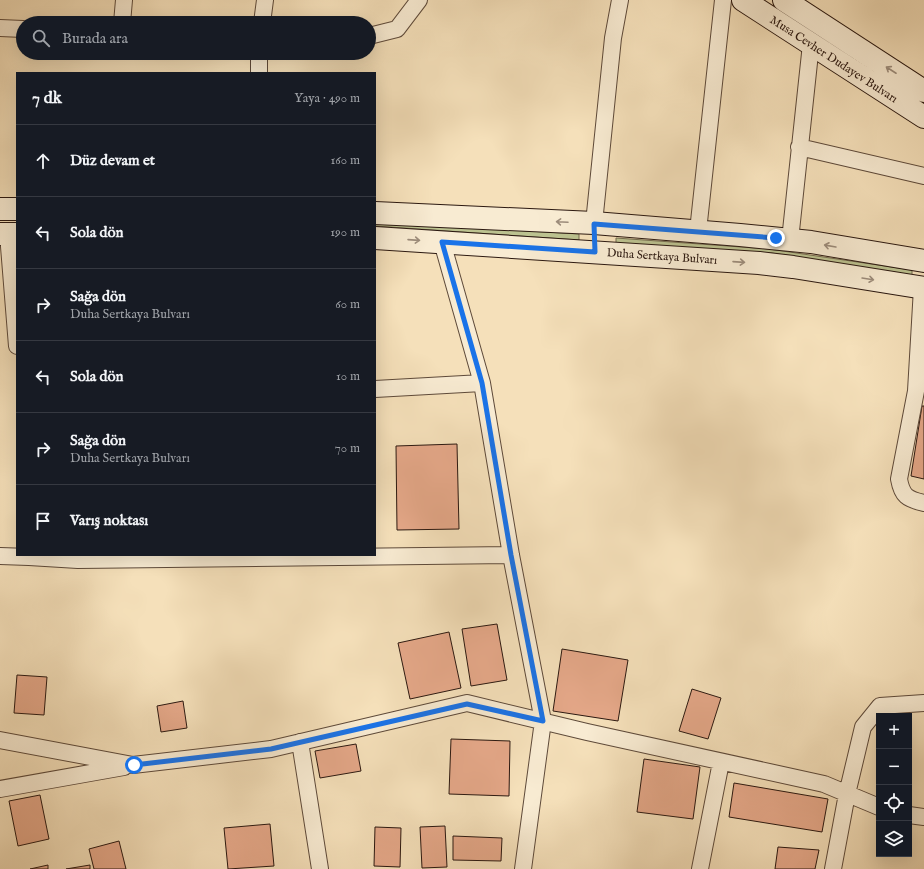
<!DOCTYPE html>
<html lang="tr">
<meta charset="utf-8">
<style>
body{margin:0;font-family:"IM FELL English",serif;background:#20242c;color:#f1f3f6}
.controls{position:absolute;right:12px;bottom:12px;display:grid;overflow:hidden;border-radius:0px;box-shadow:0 4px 16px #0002}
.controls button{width:36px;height:36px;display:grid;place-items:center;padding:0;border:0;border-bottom:1px solid #363941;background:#171b24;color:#f1f3f6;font:20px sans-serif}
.stop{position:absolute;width:12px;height:12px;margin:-9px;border:3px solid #1a73e8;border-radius:50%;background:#fff}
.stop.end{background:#1a73e8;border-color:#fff;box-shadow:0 1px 4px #0008}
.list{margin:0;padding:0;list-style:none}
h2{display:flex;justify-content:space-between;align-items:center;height:52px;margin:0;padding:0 16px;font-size:17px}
h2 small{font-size:13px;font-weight:400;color:#9ea1a6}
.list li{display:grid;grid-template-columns:26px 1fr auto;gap:12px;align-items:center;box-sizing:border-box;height:72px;padding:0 16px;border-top:1px solid #363941}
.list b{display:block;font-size:15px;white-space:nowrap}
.list p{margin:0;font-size:13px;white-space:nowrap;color:#9ea1a6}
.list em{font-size:13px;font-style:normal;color:#9ea1a6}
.icon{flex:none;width:22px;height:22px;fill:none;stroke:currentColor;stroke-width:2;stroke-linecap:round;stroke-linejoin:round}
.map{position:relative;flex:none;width:924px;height:869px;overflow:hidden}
.search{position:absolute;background:#171b24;box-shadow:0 4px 16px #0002;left:16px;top:16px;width:360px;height:44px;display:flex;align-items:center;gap:10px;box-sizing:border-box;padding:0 14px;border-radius:22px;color:#9ea1a6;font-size:15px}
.panel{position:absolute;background:#171b24;box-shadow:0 4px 16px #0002;left:16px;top:72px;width:360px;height:484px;border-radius:0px}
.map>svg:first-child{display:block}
.green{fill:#bcc290;stroke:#746d50}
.building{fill:#e5a889;stroke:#2b1810}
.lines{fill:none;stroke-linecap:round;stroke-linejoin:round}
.street-casing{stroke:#5e4a3a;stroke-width:18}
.secondary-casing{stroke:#2b1810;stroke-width:24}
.street{stroke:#f8ebd2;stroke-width:16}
.secondary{stroke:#f8ebd2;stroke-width:22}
.oneway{stroke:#9c8c7b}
.route{stroke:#1a73e8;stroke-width:5}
.labels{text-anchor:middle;stroke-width:3.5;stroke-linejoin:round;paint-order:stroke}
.street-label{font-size:12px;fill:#2b1810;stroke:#f8ebd2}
</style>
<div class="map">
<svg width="924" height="869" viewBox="0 0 924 869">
<rect width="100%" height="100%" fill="#f5e0ba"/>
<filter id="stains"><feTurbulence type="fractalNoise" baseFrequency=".005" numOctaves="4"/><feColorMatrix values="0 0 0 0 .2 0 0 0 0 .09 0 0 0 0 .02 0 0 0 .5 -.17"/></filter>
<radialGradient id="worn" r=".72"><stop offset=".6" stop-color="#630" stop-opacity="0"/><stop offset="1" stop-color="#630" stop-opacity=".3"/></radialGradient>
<!-- green -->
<path class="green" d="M375 222 579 234V240L375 226Z
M616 238 769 249 912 270V276L772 253 616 243Z"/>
<!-- building -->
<path class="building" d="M922 406H924V479L911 476Z
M457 444 459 529 397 530 396 446Z
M497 624 507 680 471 686 462 629Z
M449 632 461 688 410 699 398 643Z
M562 649 628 660 618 721 553 711Z
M17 675 47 677 44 715 14 713Z
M692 689 721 698 708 739 679 731Z
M183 701 187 728 161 732 157 706Z
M451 739 510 741 509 796 449 794Z
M356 744 361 771 320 778 315 751Z
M644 759 700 767 693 819 637 812Z
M734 783 828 799 822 832 729 817Z
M40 795 49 839 18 846 9 801Z
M270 824 274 866 228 869 224 828Z
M445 826 447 867 422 868 420 827Z
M375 827 401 828 400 867 374 866Z
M453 836 502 838 501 861 453 860Z
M119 841 126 869H94L89 849Z
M778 847 819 850 815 869H775Z
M48 865V869H30Z
M90 865V869H66Z"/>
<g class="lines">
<defs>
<path id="street" d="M122 23 124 0
M262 23 265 0
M0 28 23 29
M369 36 397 29 419 0
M259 73V53
M799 147 924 176
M594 223 613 38 620 0
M698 231 723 0
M8 234 17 346
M790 240 811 44
M442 242 482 383 511 555 543 721 523 869
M922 288 916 391 899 479C902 496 907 499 924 503
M375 389 482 383
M0 556 29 557 78 560 511 555
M0 740 133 765 271 749 467 703 587 732 824 784 879 807
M300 742 320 869
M0 789 124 767
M909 815 924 817
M700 869 721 762
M833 869 847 794 863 727 880 706 924 703"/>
<path id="secondary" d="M743 0 924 117
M784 0 924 91
M0 209H17
M375 213 594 223 740 235 811 242 924 261
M0 234H17
M375 238 759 263 793 267 924 288"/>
</defs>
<!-- street casing -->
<use href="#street" class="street-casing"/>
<!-- secondary casing -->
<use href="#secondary" class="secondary-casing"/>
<!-- street -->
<use href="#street" class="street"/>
<!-- secondary -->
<use href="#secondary" class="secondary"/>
</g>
<!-- one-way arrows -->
<defs><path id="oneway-shaft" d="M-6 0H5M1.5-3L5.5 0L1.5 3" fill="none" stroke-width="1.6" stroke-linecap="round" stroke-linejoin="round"/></defs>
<g class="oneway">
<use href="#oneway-shaft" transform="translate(891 70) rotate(-147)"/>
<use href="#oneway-shaft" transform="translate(562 222) rotate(-177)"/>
<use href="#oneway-shaft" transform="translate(414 240) rotate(4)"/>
<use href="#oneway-shaft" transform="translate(830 246) rotate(-170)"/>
<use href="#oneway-shaft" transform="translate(739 262) rotate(4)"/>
<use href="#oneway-shaft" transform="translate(868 279) rotate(9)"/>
</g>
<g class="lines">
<!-- route -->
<path class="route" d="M134 765 271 749 467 704 543 721 511 555 482 383 442 242 595 252 594 224 776 238"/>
</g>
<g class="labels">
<!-- street labels -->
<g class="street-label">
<text transform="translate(834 59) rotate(33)" y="4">Musa Cevher Dudayev Bulvarı</text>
<text transform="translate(662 256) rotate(4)" y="4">Duha Sertkaya Bulvarı</text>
</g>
</g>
<rect width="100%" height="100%" filter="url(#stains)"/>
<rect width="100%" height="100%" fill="url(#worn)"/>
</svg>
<div class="controls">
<button>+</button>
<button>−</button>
<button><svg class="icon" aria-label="locate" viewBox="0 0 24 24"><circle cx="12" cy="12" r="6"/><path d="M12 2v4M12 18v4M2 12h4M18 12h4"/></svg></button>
<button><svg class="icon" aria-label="layers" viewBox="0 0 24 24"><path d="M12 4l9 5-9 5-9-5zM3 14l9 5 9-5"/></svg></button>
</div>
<div class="stop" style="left:134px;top:765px"></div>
<div class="stop end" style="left:776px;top:238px"></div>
<div class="search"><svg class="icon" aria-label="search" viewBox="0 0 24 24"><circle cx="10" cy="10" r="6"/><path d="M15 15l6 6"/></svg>Burada ara</div>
<section class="panel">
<h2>7 dk<small>Yaya · 490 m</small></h2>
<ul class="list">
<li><svg class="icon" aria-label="ahead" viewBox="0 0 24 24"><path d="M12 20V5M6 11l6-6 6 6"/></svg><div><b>Düz devam et</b></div><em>160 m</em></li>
<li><svg class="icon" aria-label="left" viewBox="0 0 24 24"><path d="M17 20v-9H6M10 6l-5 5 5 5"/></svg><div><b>Sola dön</b></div><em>190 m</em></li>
<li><svg class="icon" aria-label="right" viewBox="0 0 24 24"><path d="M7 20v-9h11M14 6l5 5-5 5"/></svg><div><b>Sağa dön</b><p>Duha Sertkaya Bulvarı</p></div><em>60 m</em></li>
<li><svg class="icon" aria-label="left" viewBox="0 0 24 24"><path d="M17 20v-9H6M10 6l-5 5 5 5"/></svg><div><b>Sola dön</b></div><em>10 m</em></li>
<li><svg class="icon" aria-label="right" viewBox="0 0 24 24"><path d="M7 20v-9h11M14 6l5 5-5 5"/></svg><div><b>Sağa dön</b><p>Duha Sertkaya Bulvarı</p></div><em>70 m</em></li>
<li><svg class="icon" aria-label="arrive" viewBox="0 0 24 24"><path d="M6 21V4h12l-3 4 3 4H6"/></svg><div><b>Varış noktası</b></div></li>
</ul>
</section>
</div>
